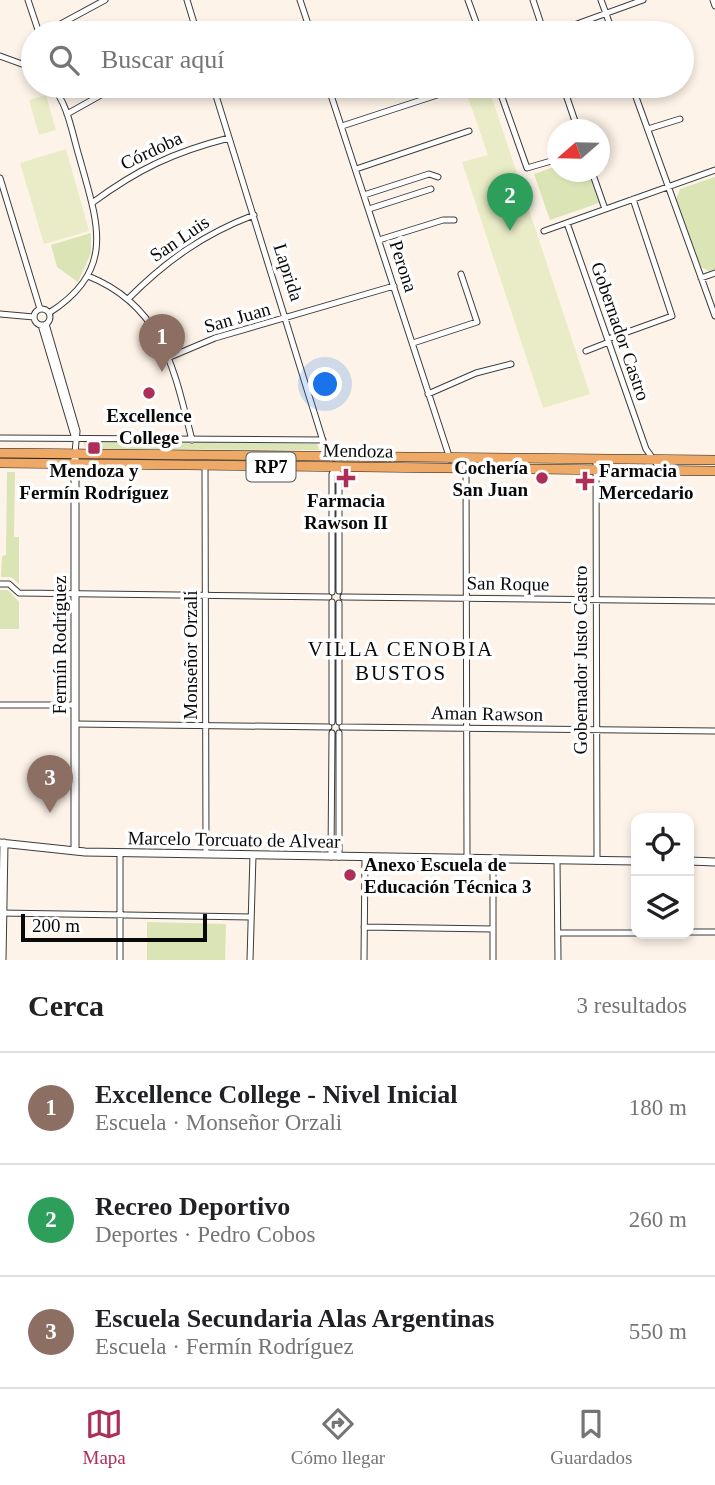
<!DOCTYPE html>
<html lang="es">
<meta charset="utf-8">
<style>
body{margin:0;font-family:"Times New Roman",serif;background:#f6f6f6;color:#202124}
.controls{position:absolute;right:21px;bottom:21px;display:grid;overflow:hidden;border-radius:14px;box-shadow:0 4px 10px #0003}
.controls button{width:63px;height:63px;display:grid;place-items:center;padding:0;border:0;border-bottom:2px solid #e0e0e0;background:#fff;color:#202124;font:35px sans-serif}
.compass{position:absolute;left:547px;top:119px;width:63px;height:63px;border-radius:50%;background:#fff;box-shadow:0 4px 10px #0003;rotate:250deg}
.scale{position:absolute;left:21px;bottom:18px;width:186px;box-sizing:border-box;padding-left:7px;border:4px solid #090909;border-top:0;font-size:19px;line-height:24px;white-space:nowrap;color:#090909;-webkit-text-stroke:5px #fff;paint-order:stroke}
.you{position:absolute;left:326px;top:385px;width:24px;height:24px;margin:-18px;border:5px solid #fff;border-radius:50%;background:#1a73e8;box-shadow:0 0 0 10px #1a73e833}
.badge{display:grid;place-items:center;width:46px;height:46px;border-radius:50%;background:#ad2e56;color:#fff;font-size:23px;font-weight:700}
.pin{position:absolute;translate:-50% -58px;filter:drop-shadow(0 2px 4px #0008)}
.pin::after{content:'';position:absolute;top:37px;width:24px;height:21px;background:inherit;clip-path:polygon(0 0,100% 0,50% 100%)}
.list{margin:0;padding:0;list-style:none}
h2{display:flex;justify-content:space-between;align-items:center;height:91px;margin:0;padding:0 28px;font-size:30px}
h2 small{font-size:23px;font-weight:400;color:#757577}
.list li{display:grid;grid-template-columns:46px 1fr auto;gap:21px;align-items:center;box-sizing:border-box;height:112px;padding:0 28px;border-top:2px solid #e0e0e0}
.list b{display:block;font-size:26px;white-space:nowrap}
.list p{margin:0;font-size:23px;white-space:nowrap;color:#757577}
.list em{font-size:23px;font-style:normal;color:#757577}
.icon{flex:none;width:38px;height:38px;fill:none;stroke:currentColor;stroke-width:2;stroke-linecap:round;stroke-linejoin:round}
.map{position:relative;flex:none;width:715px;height:960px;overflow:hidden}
.search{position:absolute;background:#fff;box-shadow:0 4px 10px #0003;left:21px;right:21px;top:21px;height:77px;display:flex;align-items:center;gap:18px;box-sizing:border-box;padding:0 24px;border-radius:38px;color:#757577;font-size:26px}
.sheet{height:427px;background:#fff}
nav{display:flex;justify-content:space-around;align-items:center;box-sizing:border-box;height:98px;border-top:2px solid #e0e0e0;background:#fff;font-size:19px;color:#757577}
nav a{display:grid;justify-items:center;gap:4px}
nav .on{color:#ad2e56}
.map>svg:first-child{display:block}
.green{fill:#dae4b5}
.pitch{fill:#e9ecc6}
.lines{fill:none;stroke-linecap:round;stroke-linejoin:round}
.minor-casing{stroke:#3c3c3c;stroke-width:7}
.tertiary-casing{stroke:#3c3c3c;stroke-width:9}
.primary-casing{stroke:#1a1a1a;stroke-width:10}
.minor{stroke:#fff;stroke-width:5}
.tertiary{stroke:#fff;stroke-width:7}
.primary{stroke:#eea967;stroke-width:9}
.poi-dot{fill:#ad2e56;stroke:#fff;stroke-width:2.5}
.labels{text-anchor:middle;stroke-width:7;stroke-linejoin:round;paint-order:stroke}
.shield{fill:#fff;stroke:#535353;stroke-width:2}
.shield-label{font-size:18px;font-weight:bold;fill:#090909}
.street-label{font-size:19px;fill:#090909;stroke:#fff}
.poi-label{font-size:19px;font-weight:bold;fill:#090909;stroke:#fff}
.neighbourhood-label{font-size:21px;letter-spacing:2px;fill:#090909;stroke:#fff}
</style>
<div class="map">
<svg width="715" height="960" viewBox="0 0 715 960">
<rect width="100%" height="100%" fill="#fdf3e8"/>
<!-- green -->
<path class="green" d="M557 166 558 172H588L599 203 550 220 534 174Z
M715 177V269L709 271 701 267 676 199 680 189Z
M91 233V253L78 282 57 267 51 245Z
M86 440 317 444 319 450 86 449 83 442Z
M7 472H15L14 537H19V584L11 577H1L2 556 6 555Z
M0 590H8L19 602V629H0Z
M147 922 226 924 225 960H147Z"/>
<!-- pitch -->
<path class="pitch" d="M464 86H488L590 394 543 408 462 162 488 155Z
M46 95 56 130 39 135 29 100Z
M66 149 89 231 44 244 20 163Z"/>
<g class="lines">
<defs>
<path id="minor" d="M28 0 39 33
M187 0 197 33
M300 0 311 33
M468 0 480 33
M533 0 544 33
M601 0 613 33
M713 0 715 6
M44 33 105 0
M278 33 308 24
M552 33 643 0
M0 56 33 68
M28 64 33 46
M213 86 328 457
M328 86 450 459
M498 86 527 168 558 159
M563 86 578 130
M632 86 715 316
M67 114 117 86
M342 126 440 94
M648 129 680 119
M356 169 469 131
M592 172 605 209
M0 178 40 309
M364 195 429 174 438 177
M92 203C138 169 174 152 229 138
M369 209 431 189
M567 223 646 449 661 470
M544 231 715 170
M379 240 443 220H454
M88 276C163 306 174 369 192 440
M701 278 715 273
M129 298C167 260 204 234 254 215
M34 317a8 8 0 1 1 16 0a8 8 0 1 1-16 0Z
M49 313C118 269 97 222 79 156 72 133 68 104 52 86
M0 314 34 317
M46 324 77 431 75 453
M41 325 75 439
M608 339 672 316 633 199
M413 343 477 322 461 274
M586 351 609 342
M170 357 215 338 394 286
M428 394 476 373 511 364
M0 438 323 440
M596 459 597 861
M334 465 339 474V591
M205 466 206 854
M466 467 467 859
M0 584H9L19 593 329 597
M332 592V474L336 468
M343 597 715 601
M0 705H75
M332 722V602
M339 722V603
M75 724 329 727
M342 727 715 731
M120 853V960
M331 857 332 733
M339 857V733
M557 860 558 960
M0 913 251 917
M364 927 493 929
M689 932H715
M558 933H636
M250 960 253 855
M364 960 365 857
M493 960V860"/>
<path id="tertiary" d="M75 453V851
M0 843 85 852 636 861
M689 861 715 862
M2 960 4 843"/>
<path id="primary" d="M0 453 715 460
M0 463 715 471"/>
</defs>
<!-- minor casing -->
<use href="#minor" class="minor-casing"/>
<!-- tertiary casing -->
<use href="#tertiary" class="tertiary-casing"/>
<!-- primary casing -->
<use href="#primary" class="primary-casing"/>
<!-- minor -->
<use href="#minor" class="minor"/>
<!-- tertiary -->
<use href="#tertiary" class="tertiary"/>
<!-- primary -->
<use href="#primary" class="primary"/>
</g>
<!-- markers -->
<g class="poi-dot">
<circle cx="149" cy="393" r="7"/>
<rect x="87" y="441" width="14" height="14" rx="3.5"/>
<path d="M342.5 467.5h7v7h7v7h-7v7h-7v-7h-7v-7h7z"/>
<circle cx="542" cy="478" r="7"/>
<path d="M581.5 470.5h7v7h7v7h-7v7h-7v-7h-7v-7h7z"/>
<circle cx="350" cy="875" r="7"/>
</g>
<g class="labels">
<!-- shield labels -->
<rect class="shield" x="246.5" y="452.5" width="49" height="29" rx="5"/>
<g class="shield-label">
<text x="271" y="473">RP7</text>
</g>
<!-- street labels -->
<g class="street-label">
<text transform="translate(151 150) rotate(-25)" y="7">Córdoba</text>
<text transform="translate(179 238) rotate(-34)" y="7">San Luis</text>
<text transform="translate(404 266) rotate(72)" y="7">Perona</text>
<text transform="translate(289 272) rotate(72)" y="7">Laprida</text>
<text transform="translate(237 317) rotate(-16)" y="7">San Juan</text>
<text transform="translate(621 331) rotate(71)" y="7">Gobernador Castro</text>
<text transform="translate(358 450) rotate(1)" y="7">Mendoza</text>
<text transform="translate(508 583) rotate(1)" y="7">San Roque</text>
<text transform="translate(59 645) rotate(-90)" y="7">Fermín Rodríguez</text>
<text transform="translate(190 655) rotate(-90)" y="7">Monseñor Orzali</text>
<text transform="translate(580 660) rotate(-90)" y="7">Gobernador Justo Castro</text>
<text transform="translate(487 713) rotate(1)" y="7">Aman Rawson</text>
<text transform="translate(234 839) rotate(1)" y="7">Marcelo Torcuato de Alvear</text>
</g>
<!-- poi labels -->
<g class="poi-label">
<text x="149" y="422">Excellence<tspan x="149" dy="22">College</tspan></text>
<text x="528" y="474" text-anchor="end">Cochería<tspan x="528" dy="22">San Juan</tspan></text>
<text x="94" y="477">Mendoza y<tspan x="94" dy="22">Fermín Rodríguez</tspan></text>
<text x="599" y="477" text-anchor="start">Farmacia<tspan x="599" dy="22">Mercedario</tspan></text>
<text x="346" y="507">Farmacia<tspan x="346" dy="22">Rawson II</tspan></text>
<text x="364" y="871" text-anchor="start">Anexo Escuela de<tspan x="364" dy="22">Educación Técnica 3</tspan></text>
</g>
<!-- neighbourhood labels -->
<g class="neighbourhood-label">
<text x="401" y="656">VILLA CENOBIA<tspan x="401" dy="24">BUSTOS</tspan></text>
</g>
</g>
</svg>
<div class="controls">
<button><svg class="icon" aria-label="locate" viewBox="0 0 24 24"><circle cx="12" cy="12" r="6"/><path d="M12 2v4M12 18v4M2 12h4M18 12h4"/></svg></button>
<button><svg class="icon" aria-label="layers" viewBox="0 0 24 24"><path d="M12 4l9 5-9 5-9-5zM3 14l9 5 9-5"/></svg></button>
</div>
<svg class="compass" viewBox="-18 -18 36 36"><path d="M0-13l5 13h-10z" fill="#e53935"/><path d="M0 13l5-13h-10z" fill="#757577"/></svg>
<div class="scale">200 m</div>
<div class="you"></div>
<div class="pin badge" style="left:162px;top:372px;background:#8d6e63">1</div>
<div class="pin badge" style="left:510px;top:231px;background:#2e9e5b">2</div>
<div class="pin badge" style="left:50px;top:813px;background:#8d6e63">3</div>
<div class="search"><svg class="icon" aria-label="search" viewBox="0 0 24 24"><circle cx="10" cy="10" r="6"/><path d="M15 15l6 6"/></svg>Buscar aquí</div>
</div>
<section class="sheet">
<h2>Cerca<small>3 resultados</small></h2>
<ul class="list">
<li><span class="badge" style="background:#8d6e63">1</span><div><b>Excellence College - Nivel Inicial</b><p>Escuela · Monseñor Orzali</p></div><em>180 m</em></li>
<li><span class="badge" style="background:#2e9e5b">2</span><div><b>Recreo Deportivo</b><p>Deportes · Pedro Cobos</p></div><em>260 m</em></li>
<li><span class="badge" style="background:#8d6e63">3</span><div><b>Escuela Secundaria Alas Argentinas</b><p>Escuela · Fermín Rodríguez</p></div><em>550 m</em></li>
</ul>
</section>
<nav>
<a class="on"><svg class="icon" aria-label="map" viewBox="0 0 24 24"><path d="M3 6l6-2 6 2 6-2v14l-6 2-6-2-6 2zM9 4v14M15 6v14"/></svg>Mapa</a>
<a><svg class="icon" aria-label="directions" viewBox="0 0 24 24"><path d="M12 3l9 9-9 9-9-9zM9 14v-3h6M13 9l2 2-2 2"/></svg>Cómo llegar</a>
<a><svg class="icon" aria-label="saved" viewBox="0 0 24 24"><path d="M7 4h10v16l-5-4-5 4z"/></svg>Guardados</a>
</nav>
